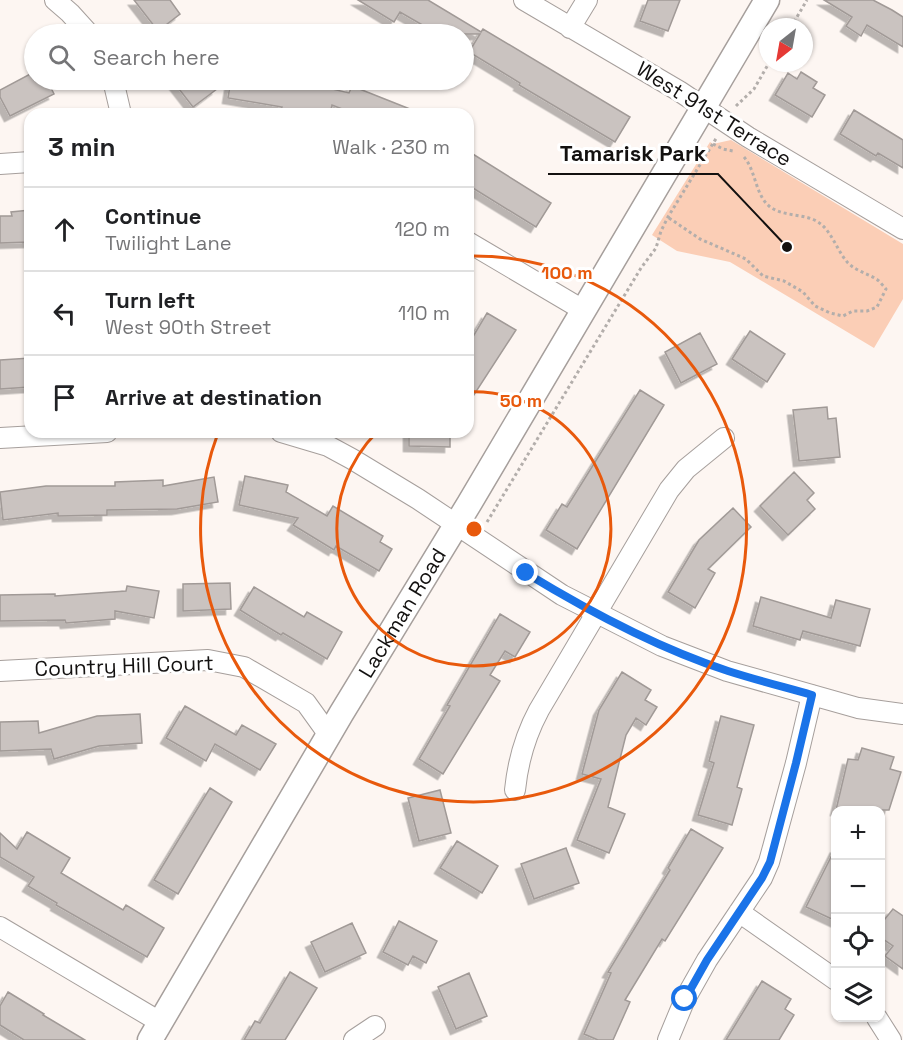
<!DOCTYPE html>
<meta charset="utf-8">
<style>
body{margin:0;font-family:"Space Grotesk",sans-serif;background:#f6f6f6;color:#202124}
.controls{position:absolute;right:18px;bottom:18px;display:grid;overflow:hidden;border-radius:12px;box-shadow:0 2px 4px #0004}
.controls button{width:54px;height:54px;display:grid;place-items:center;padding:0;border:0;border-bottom:2px solid #e0e0e0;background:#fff;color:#202124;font:30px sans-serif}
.compass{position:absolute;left:759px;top:18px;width:54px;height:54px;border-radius:50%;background:#fff;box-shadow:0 2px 4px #0004;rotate:211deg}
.stop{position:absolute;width:18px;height:18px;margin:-14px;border:4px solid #1a73e8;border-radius:50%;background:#fff}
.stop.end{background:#1a73e8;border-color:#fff;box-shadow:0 2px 6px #0008}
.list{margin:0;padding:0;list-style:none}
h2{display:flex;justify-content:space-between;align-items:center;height:78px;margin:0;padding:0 24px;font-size:26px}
h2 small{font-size:20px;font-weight:400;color:#757577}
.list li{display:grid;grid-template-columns:39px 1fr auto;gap:18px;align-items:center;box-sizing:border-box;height:84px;padding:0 24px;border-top:2px solid #e0e0e0}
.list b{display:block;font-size:22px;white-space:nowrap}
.list p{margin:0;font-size:20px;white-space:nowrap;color:#757577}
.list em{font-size:20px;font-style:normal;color:#757577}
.icon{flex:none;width:33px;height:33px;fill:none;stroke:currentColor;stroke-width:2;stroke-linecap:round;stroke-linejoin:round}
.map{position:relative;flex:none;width:903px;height:1040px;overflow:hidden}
.search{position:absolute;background:#fff;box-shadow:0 2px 4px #0004;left:24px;top:24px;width:450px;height:66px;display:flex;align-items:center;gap:15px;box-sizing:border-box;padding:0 21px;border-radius:33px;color:#757577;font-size:22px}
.panel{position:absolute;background:#fff;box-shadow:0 2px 4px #0004;left:24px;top:108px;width:450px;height:330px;border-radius:18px}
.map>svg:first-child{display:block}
.green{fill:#fbceb6}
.building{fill:#cac3c0;stroke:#a19a97;stroke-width:1.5;filter:url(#shadow)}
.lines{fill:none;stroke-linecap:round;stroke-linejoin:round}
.minor-casing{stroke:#a69f9c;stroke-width:22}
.major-casing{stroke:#a69f9c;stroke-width:27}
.path{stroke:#b3aeab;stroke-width:3;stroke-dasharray:3 3;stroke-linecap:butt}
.minor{stroke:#fff;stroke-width:20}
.major{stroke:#fff;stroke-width:24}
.route{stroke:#1a73e8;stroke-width:8}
.ring{fill:none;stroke:#e8590c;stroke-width:3}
.labels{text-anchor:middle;stroke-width:6;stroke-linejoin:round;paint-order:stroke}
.street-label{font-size:21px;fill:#131110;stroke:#fff}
.centre{fill:#e8590c;stroke:#fff;stroke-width:3}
.ring-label{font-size:18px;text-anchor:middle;font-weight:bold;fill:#e8590c;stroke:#fff;stroke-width:6;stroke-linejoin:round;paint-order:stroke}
.leader{fill:none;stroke:#131110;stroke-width:2}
.callout-dot{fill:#131110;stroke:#fff;stroke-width:2}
.callout-label{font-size:22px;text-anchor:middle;font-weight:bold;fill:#131110;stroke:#fff;stroke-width:6;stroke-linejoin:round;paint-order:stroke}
</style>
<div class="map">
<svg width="903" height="1040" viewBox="0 0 903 1040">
<defs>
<filter id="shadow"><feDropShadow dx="-5.5" dy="5.5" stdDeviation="0" flood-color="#0004"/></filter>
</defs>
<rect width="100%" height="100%" fill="#fdf6f2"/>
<!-- green -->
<path class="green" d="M731 140 903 244V299L874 348 730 262 677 251 652 235 710 142 713 144Z"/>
<!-- building -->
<path class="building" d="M134 0H170L180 14 158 31Z
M358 0H428L481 32 483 29 630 117 615 142 519 85 520 83 469 52 480 34H438L400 12 394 22Z
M648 0H680L668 31 640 21Z
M824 0H873L892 10 903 17V47L867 25 861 36 846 26 852 17Z
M34 72V80H47L54 94 10 116 0 97V90Z
M801 72 817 82 813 88 825 95 812 117 775 95 788 73 797 79Z
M172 80H209L217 89 193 107Z
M231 80H294L349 93 352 86 420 113 355 114 332 105 330 114H303L281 109 282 107 228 98Z
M854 110 903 140V168L878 153 876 156 840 134Z
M468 151 551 203 536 227 468 185Z
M30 210V242L0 243V216H12L11 212Z
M487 313 516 330 468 404V345Z
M750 331 785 354 767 382 732 359Z
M700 333 717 364 681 383 665 352Z
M30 358V387L0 389V360Z
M640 390 664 405 577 549 546 530 562 504 567 507Z
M827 407 828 419 836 418 840 457 799 461 793 410Z
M409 432H450V447L409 446Z
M794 472 814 493 807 500 815 509 788 535 760 506Z
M245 476 288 485 286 492 327 516 333 506 383 536 380 542 392 549 379 571 336 546 334 550 293 525 298 518 239 505Z
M214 477 218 502 177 509 107 510V515L58 516V513L3 520 0 492 46 486H115V482L163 480V486Z
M733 508 751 527 708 569 715 573 695 608 668 592 699 540Z
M230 583 231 609 183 611V584Z
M127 586 159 591 154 618 115 611V619L66 623 65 620 0 621V595L55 594V596L126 591Z
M254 587 304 617 307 612 342 632 327 659 283 633 281 635 240 610Z
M761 597 831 618 836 600 870 609 860 646 803 631 800 640 753 626Z
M500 614 530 632 515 657 505 651 490 675 500 681 443 774 419 759 450 706 447 705Z
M622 672 651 690 645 700 657 707 646 725 636 718 626 735 608 807 625 814 609 853 577 840 601 779 582 774 599 710Z
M185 706 236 735 242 725 276 744 260 770 215 744 206 761 166 738Z
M140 714 142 743 99 746 54 759 51 749 0 751V722L38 721 39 733 97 716Z
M721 716 754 725 737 787 742 789 732 825 698 815 714 763 709 761Z
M862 748 894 757 890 769 901 772 889 810H836L848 759 858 760Z
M210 788 232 802 178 894 154 880Z
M440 790 451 833 419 841 408 798Z
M691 829 723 848 665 941 662 939 625 1000 630 1002 613 1040H598L584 1034 611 973 608 972 670 870 668 868Z
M27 832 70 858 61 873 123 910 126 905 164 928 147 957 56 905 57 903 28 886 34 877 0 857V833L17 849Z
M457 841 498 866 482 893 440 868Z
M836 847V921L806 907Z
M566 848 579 883 534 899 521 864Z
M893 909 903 916V969L885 956 893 946 880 937V925Z
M399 921 437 941 426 963 413 956 408 965 383 952Z
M352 923 366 953 325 972 311 942Z
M290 972 317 988 285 1040H244L255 1021 260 1023Z
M469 973 487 1016 456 1029 438 987Z
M762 981 791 999 785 1009 794 1015 779 1040H726Z
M8 992 44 1014 43 1015 85 1040H24L0 1025V1006Z"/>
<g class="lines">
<defs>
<path id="minor" d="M55 0 70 13 89 34
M524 0 679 91 748 137 903 229
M570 28 587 0
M113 80 121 114
M0 164 30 162
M468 242 583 310
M281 432 328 446 352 459 418 499 562 595 662 646 727 671 858 708 903 714
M0 438 107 432
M0 671 208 660 244 667 306 703 329 735
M515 790C518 760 525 736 539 710L669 490 686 469 724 438
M739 912 836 980
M0 927 160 1022
M877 1018 891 1040
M354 1040 375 1026
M668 1040 685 999 707 960 762 878 769 862 796 763 812 695"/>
<g id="major">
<path id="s1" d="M150 1040 341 714 469 504 767 0"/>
</g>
</defs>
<!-- minor casing -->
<use href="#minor" class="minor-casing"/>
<!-- major casing -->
<use href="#major" class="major-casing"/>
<!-- path -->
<path class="path" d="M791 27 807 0
M736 106 754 89 769 63
M713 144 723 149 733 151
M669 218 700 239 746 259 763 276 784 281 803 292 815 306 830 313 843 316 853 311H867L877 307 886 289C883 286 880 281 876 279 867 273 856 271 848 263 837 251 832 231 818 222 804 213 782 217 769 206 755 194 756 171 744 157
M487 522 641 268 656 248 661 231 668 217 717 137"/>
<!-- minor -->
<use href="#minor" class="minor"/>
<!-- major -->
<use href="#major" class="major"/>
</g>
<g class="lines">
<!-- route -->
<path class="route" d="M526 573C590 612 657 648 728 671 756 680 784 687 812 695L796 763 770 862 762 878 707 960 685 999"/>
</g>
<!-- distance rings -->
<g class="ring">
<path d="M468 392A137 137 0 1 1 377 432"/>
<path d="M469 256A273 273 0 1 1 218 433"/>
</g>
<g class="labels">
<!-- street labels -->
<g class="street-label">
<text transform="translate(714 114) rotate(32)" y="7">West 91st Terrace</text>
<text dy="7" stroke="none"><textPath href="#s1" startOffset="496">Lackman Road</textPath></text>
<text transform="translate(124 666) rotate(-2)" y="7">Country Hill Court</text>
</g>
</g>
<circle cx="474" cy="529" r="9" class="centre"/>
<g class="ring-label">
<text x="567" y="279">100 m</text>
<text x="521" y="407">50 m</text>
</g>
<!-- callouts -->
<path class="leader" d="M787 247L718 174H548"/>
<circle class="callout-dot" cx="787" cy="247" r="6"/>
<g class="callout-label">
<text x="633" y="161">Tamarisk Park</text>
</g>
</svg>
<div class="controls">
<button>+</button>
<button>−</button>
<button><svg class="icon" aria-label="locate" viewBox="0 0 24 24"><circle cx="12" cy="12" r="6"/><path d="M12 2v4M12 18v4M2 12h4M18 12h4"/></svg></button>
<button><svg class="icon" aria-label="layers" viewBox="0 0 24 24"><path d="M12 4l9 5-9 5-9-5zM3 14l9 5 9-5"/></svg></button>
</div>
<svg class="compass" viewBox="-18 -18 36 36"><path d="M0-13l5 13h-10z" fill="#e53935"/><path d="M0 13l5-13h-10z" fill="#757577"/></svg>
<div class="stop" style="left:685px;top:999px"></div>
<div class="stop end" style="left:526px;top:573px"></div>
<div class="search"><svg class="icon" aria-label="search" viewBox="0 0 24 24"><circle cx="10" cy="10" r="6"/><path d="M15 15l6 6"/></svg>Search here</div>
<section class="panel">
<h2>3 min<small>Walk · 230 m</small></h2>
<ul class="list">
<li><svg class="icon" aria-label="ahead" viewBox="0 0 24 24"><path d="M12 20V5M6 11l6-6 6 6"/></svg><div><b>Continue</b><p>Twilight Lane</p></div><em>120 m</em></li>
<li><svg class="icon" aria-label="left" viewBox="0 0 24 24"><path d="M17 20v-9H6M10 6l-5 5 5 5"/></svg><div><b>Turn left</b><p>West 90th Street</p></div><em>110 m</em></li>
<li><svg class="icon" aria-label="arrive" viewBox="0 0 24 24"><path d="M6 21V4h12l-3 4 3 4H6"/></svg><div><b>Arrive at destination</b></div></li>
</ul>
</section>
</div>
